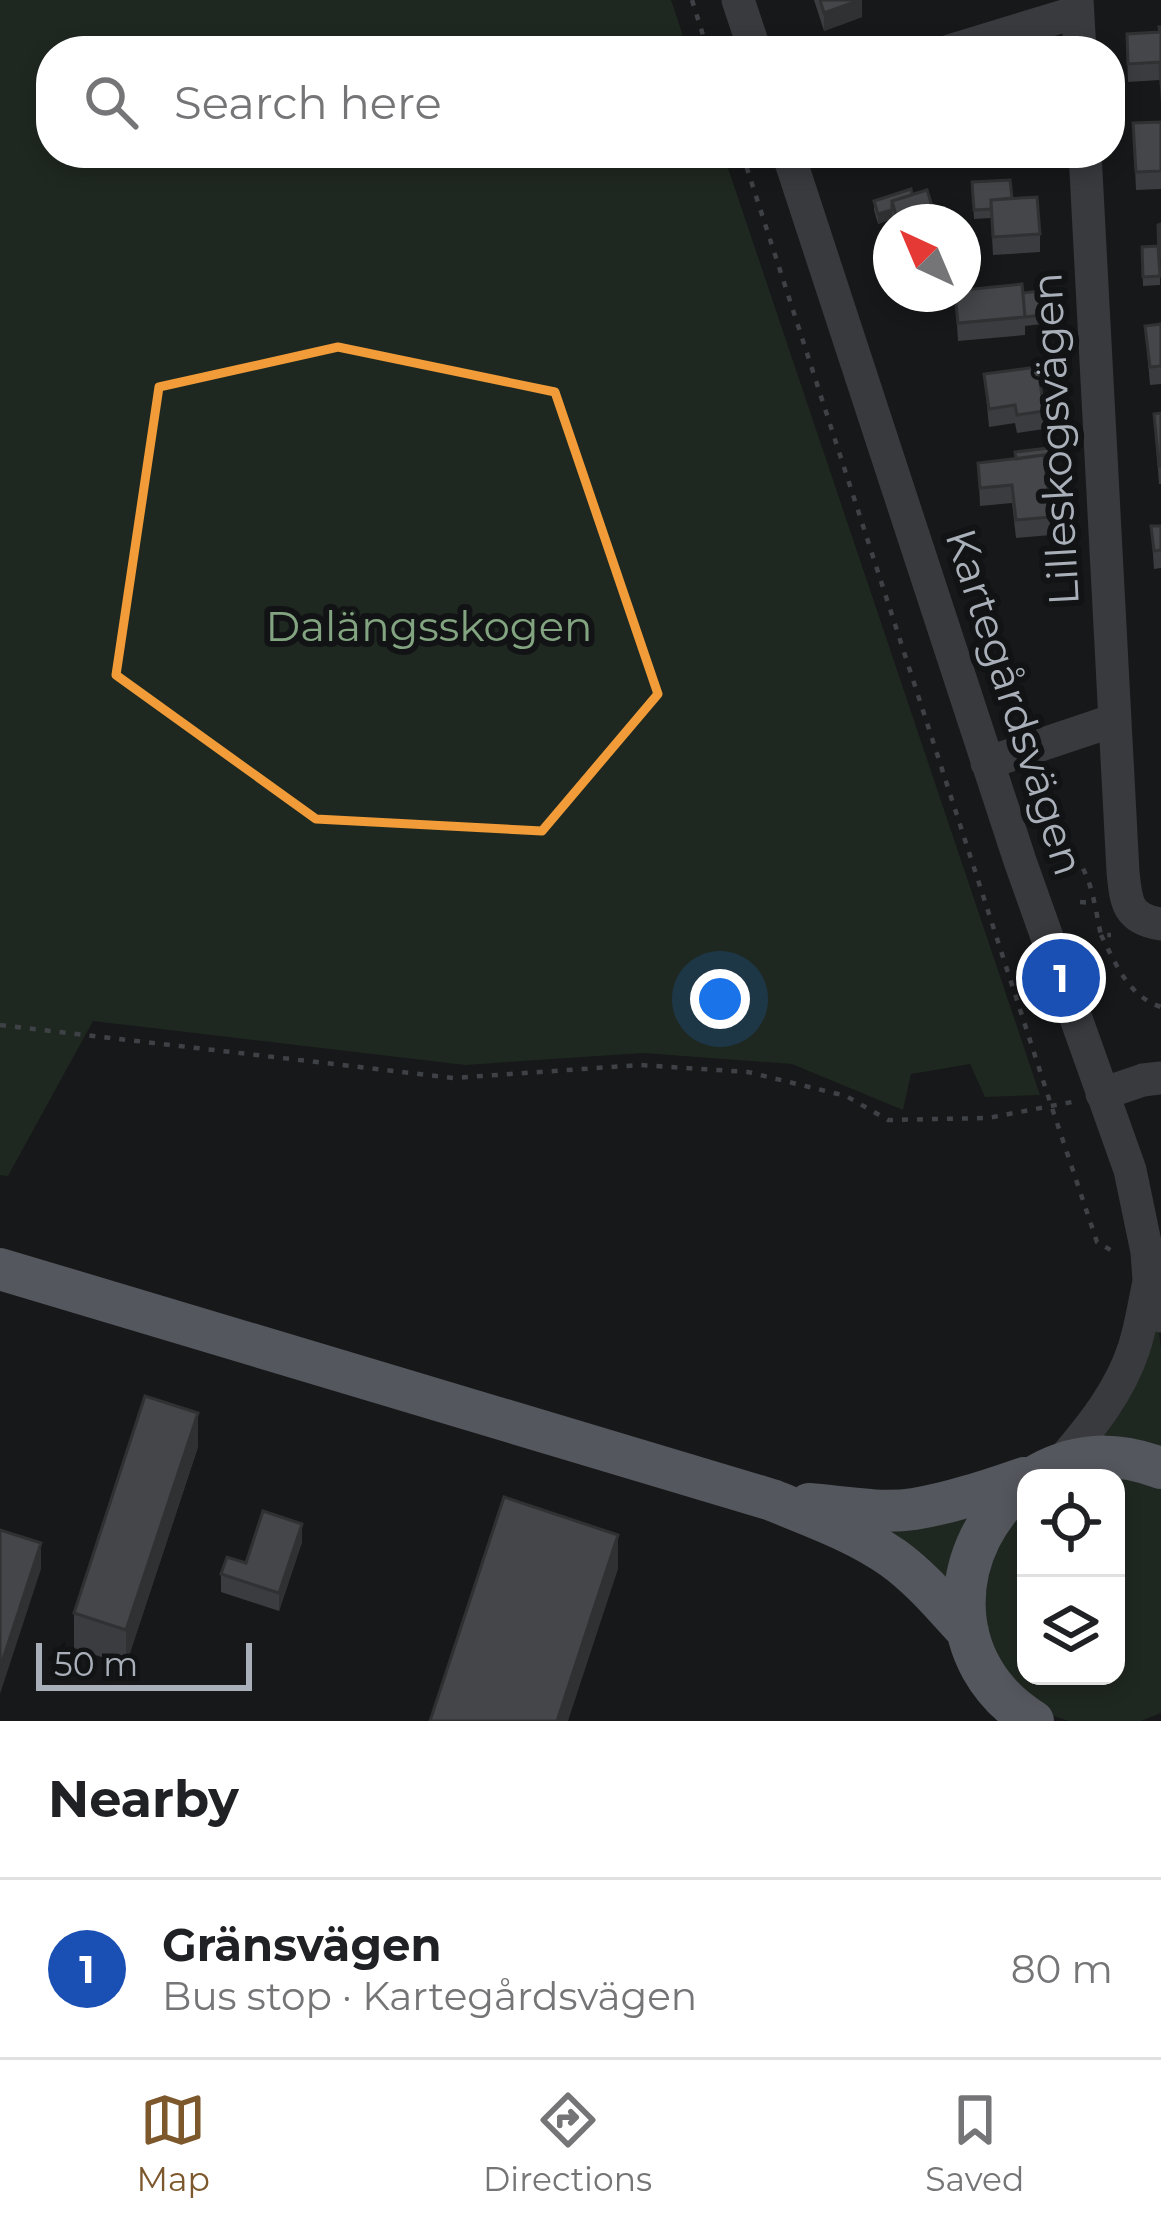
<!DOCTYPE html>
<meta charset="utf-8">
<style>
body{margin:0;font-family:Montserrat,sans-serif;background:#f2f2f2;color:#202124}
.controls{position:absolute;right:36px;bottom:36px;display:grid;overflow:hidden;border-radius:24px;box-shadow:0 6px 18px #0003}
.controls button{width:108px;height:108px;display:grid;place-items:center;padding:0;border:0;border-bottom:3px solid #e0e0e0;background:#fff;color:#202124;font:60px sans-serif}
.compass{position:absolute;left:873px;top:204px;width:108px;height:108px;border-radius:50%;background:#fff;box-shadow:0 6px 18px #0003;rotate:316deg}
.scale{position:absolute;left:36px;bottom:30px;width:216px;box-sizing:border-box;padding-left:12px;border:6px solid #aab0b9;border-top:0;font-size:33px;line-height:42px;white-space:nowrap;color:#aab0b9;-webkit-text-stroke:9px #121314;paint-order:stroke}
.you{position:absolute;left:720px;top:999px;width:42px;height:42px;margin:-30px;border:9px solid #fff;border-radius:50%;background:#1a73e8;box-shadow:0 0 0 18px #1a73e833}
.badge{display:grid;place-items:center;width:78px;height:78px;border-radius:50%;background:#7e582d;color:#fff;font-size:39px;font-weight:700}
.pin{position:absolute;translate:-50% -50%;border:6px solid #fff;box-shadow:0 3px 12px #0006}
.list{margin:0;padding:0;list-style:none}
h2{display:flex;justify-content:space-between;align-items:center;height:156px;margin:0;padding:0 48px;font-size:51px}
h2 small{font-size:39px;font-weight:400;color:#757577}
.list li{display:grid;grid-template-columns:78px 1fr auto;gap:36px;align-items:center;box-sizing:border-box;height:180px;padding:0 48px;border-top:3px solid #e0e0e0}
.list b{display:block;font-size:45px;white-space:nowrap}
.list p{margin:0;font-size:39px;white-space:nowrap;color:#757577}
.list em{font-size:39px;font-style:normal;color:#757577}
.icon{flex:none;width:66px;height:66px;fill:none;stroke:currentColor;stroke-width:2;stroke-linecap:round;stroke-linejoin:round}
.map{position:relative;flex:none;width:1161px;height:1721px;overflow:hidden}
.search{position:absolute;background:#fff;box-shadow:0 6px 18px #0003;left:36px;right:36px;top:36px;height:132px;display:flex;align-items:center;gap:30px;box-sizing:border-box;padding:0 42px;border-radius:48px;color:#757577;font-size:45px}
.sheet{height:336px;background:#fff}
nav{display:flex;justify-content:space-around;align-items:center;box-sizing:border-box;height:168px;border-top:3px solid #e0e0e0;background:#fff;font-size:33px;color:#757577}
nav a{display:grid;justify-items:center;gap:6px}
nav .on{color:#7e582d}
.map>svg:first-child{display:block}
.green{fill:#1f2820}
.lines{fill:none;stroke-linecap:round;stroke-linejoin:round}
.path{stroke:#3e4145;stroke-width:4.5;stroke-dasharray:6 9;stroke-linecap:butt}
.minor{stroke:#383a3e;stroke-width:33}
.major{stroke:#54575d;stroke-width:42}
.wall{fill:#3a3c3f}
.shaded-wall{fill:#303133}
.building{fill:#444649;stroke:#303133;stroke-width:3}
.marked{fill:none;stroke:#f19c38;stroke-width:9;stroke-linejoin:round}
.labels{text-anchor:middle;stroke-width:12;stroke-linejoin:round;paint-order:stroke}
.street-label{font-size:42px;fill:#aab0b9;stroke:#121314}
.park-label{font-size:42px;fill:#83a481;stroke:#121314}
</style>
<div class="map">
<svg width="1161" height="1721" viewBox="0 0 1161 1721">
<rect width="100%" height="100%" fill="#171819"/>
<!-- green -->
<path class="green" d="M0 0H671L688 51H51V153H723L1040 1095 985 1097 970 1064 911 1074 903 1110 792 1064 643 1053 465 1065 93 1021 8 1176 0 1175Z
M1148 1332H1159L1161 1348V1453L1102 1437C1131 1402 1140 1377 1148 1332Z
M1086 1471 1161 1483V1713L1141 1721H1069L1054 1716 1033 1705 988 1651 978 1582 1026 1498V1676H1116V1478H1060Z
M967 1517 968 1522 949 1586 886 1535 887 1526Z"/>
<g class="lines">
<!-- path -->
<path class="path" d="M692 0 708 51
M742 153 1052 1108 1097 1242 1114 1252
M1046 852C1089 838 1094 906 1101 935H1111
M1080 902 1093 903
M1101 935C1116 964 1128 996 1161 1007
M0 1025 453 1078 640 1065 748 1072 846 1096 888 1120 988 1118 1072 1102"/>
<!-- minor -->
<path class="minor" d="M738 0 755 51
M1077 0 1080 51
M949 51 1077 12
M788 153 1020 861 1130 1170 1147 1252 1149 1280 1161 1316
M1085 153 1123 872C1126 902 1127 919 1161 924
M987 763 1115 720
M1102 1094 1143 1080 1161 1078
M1062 1461C1092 1426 1120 1391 1134 1348 1141 1327 1144 1304 1149 1282"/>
<!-- major -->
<path class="major" d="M0 1269 772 1500C813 1517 856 1532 893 1558 921 1578 944 1606 968 1632
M1032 1478C1074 1452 1114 1451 1161 1468
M1026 1482C945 1546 941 1664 1033 1721
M809 1504C844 1507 880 1514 914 1509 951 1503 989 1490 1024 1478"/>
</g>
<!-- wall -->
<path class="wall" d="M814 0H862V17L824 31Z
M1161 27V103L1160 80 1128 82 1127 52V34L1160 32Z
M1161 122V189L1136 190 1133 123Z
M972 182 1012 198 1040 234V252L993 255 991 218 974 219Z
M912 195 937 222H893L892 219 878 224 874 210V201Z
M1161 224 1160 285 1143 286 1142 247 1158 246Z
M1023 293 1042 315V324L1025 326V335L958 341 955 294Z
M1161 324V384L1150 385 1145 326Z
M984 374 1044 411V429L1017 433 1015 423 989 427Z
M1161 413V484H1159L1154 414Z
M978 463 1051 464V473H1046L1051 535 1016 538 1012 503 980 506Z
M1151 526H1161V568L1154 569Z
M198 1447 126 1665 74 1648V1613Z
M302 1542 279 1611 221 1592V1574Z"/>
<!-- shaded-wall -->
<path class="shaded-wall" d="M862 0V17L824 31V13Z
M882 153H913V156L882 167Z
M892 210V219L878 224V214Z
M198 1413V1447L126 1665V1630Z
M302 1524V1542L279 1611V1593Z
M618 1535V1569L568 1721H557Z
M41 1543V1569L0 1694V1668Z"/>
<!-- building -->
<path class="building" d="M820 0H860L824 13Z
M1159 27H1161V85L1160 62 1128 64 1127 34 1160 32Z
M858 44 861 51H837Z
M1161 122V171L1136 172 1133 123Z
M1010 180 1012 198 991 200V209L974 210 972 182Z
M911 189 912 195 892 201V210L878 214 874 201Z
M927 190 937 222H898L892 201Z
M1037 197 1040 234 993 237 991 200Z
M1161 224V257L1159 258 1158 225Z
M1158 246 1160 276 1143 277 1142 247Z
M1022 284 1025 317 958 323 955 294H963V290Z
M1040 291 1042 315 1025 317 1023 293Z
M1161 324V366L1150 367 1145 326Z
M1038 367 1044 411 1017 415 1015 405 989 409 984 374Z
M1161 413V466H1159L1154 414Z
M1049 448 1051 464H1045L1044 455 1016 459 1015 452Z
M1044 455 1051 517 1016 520 1012 485 980 488 978 463Z
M1151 526H1161V550L1154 551Z
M145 1396 198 1413 126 1630 74 1613Z
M504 1497 618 1535 557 1721H430Z
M263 1511 302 1524 279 1593 221 1574 227 1557 246 1563Z
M0 1530 41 1543 0 1668Z"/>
<!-- marked area -->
<path class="marked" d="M338 347 555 392 658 694 542 831 316 819 116 675 159 387Z"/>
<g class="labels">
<!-- street labels -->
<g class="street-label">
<text transform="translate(1055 439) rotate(-93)" y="15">Lilleskogsvägen</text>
<text transform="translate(1015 702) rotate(72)" y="15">Kartegårdsvägen</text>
</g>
<!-- park labels -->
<g class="park-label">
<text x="429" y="641">Dalängsskogen</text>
</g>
</g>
</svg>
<div class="controls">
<button><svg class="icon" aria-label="locate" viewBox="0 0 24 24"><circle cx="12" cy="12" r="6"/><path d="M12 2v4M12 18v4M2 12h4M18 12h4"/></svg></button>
<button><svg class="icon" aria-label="layers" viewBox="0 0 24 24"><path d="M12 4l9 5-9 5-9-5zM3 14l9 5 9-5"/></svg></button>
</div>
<svg class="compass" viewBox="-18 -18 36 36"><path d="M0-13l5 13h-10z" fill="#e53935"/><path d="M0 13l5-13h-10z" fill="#757577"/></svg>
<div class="scale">50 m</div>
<div class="you"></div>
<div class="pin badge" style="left:1061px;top:978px;background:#1a4fb4">1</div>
<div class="search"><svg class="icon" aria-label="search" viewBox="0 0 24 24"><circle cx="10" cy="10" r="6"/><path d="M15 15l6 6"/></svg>Search here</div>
</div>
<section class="sheet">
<h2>Nearby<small></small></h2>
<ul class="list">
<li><span class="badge" style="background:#1a4fb4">1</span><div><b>Gränsvägen</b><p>Bus stop · Kartegårdsvägen</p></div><em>80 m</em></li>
</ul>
</section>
<nav>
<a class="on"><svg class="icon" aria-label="map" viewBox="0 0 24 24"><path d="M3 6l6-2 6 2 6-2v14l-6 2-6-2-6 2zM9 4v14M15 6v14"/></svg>Map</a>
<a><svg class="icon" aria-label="directions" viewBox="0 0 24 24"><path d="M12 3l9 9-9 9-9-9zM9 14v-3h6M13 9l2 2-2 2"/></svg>Directions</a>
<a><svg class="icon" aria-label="saved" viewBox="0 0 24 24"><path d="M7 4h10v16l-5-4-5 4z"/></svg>Saved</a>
</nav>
